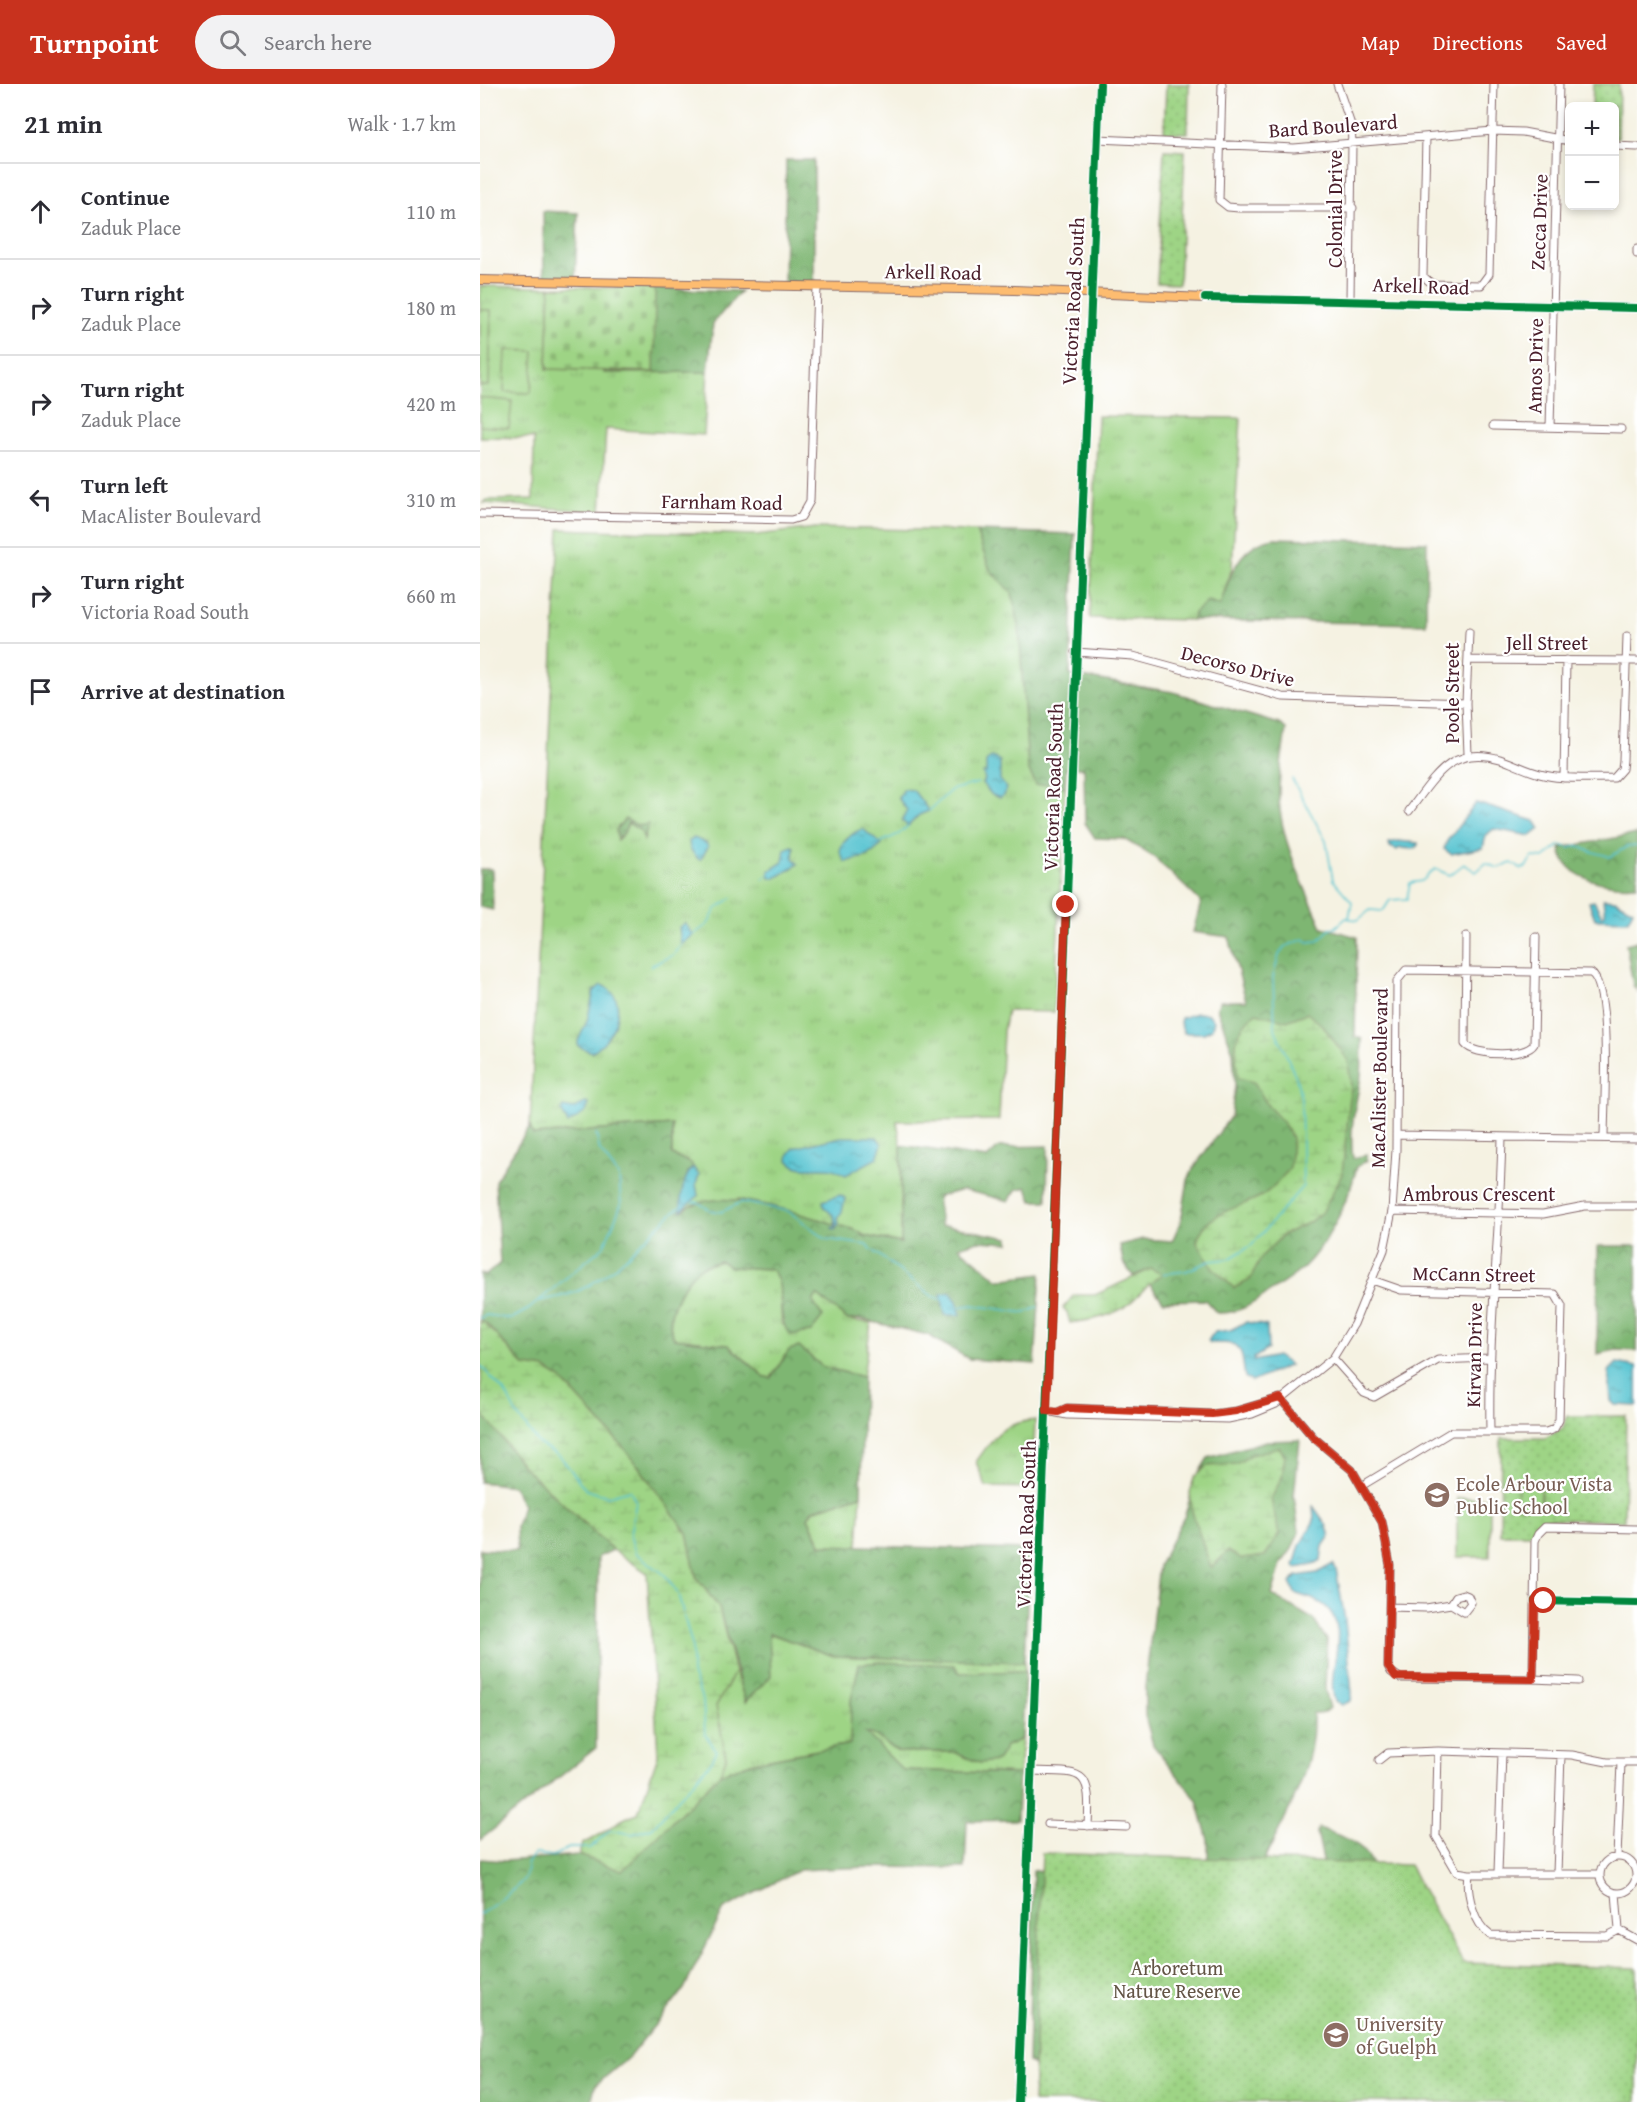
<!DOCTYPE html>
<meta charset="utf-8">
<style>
body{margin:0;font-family:"Gentium Book Plus",serif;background:#f2f2f3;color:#2b2b33}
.controls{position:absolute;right:18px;top:18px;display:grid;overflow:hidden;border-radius:9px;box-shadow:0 3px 9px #0003}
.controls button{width:54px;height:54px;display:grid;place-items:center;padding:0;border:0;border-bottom:2px solid #e1e1e2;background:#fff;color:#2b2b33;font:30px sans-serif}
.stop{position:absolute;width:18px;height:18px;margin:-14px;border:4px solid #c8321e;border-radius:50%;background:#fff}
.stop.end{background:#c8321e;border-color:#fff;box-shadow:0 2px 6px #0008}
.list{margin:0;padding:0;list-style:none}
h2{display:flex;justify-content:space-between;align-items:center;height:78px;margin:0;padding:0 24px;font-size:26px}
h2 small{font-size:20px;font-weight:400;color:#7c7c81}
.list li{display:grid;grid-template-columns:39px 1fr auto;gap:18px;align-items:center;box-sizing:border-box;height:96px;padding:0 24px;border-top:2px solid #e1e1e2}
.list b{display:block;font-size:22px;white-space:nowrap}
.list p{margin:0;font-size:20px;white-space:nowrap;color:#7c7c81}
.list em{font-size:20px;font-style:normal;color:#7c7c81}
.icon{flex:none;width:33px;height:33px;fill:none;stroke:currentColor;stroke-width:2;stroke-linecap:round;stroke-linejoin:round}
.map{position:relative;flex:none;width:1157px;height:2018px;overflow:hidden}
header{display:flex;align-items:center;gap:36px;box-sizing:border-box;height:84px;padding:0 30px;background:#c8321e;color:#fff}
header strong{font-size:28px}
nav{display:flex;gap:33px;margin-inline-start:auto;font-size:21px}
.search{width:420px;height:54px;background:#f2f2f3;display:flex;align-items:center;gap:15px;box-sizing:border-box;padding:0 21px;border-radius:33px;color:#7c7c81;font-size:22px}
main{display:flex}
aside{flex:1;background:#fff}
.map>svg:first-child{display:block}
.grass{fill:url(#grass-tufts);stroke:#747a58;stroke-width:1.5}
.forest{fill:url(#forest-crowns);stroke:#646a4e;stroke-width:1.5}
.wetland{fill:url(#wetland-marsh);stroke:#747a58;stroke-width:1.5}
.cemetery{fill:url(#cemetery-stones);stroke:#747a58;stroke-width:1.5}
.park{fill:url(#park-dots);stroke:#747a58;stroke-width:1.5}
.pitch{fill:#9ed485;stroke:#747a58;stroke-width:1.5}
.water{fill:url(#water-ripples);stroke:#51727e;stroke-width:1.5}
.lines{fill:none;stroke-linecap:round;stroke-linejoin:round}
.stream{stroke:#58c4d1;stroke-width:1.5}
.minor-casing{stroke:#86696b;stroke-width:9}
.major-casing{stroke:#86696b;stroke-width:10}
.minor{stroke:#fff;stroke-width:7}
.major{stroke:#fdbc6f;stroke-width:8}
.cycleway-casing{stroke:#fff;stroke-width:11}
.cycleway{stroke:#00873e;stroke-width:8}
.route{stroke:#c8321e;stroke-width:8}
.labels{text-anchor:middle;stroke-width:4.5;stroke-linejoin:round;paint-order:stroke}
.street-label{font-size:20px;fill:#4a1f2b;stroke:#fff}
.education-label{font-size:20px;fill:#785e54;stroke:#fff;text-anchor:start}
.park-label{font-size:20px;fill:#635546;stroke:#fff}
</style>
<header>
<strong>Turnpoint</strong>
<div class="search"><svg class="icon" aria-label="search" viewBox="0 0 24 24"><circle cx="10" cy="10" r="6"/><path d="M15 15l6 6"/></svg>Search here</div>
<nav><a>Map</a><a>Directions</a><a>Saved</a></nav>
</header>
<main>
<aside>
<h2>21 min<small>Walk · 1.7 km</small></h2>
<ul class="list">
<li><svg class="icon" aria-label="ahead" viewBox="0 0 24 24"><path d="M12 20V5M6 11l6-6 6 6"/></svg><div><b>Continue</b><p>Zaduk Place</p></div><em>110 m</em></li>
<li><svg class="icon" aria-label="right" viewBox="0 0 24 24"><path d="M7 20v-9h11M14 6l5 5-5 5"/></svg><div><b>Turn right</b><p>Zaduk Place</p></div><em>180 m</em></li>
<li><svg class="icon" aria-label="right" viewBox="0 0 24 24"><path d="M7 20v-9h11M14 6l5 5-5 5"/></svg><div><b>Turn right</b><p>Zaduk Place</p></div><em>420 m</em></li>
<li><svg class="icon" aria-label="left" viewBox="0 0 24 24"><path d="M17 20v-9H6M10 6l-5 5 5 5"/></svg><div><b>Turn left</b><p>MacAlister Boulevard</p></div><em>310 m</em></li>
<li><svg class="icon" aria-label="right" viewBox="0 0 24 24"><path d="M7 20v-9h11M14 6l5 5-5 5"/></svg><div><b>Turn right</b><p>Victoria Road South</p></div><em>660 m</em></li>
<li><svg class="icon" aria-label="arrive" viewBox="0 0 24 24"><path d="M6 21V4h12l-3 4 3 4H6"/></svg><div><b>Arrive at destination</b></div></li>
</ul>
</aside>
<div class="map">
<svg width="1157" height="2018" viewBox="0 0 1157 2018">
<defs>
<pattern id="grass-tufts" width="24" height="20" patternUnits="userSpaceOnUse" patternTransform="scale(1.5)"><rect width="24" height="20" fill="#9ed485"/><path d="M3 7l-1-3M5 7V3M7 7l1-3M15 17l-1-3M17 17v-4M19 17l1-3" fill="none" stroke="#8ab673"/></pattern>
<pattern id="forest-crowns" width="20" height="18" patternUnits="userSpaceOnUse" patternTransform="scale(1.5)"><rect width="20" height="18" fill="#7eb672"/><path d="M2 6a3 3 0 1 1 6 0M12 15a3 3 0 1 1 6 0" fill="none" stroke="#69935e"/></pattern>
<pattern id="wetland-marsh" width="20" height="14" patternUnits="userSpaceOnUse" patternTransform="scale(1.5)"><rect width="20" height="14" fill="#9ed485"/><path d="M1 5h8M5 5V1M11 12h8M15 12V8" fill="none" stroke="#8ab673"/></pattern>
<pattern id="cemetery-stones" width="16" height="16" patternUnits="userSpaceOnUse" patternTransform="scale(1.5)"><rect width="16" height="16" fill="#9ed485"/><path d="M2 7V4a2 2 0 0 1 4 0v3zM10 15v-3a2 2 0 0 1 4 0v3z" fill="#8ab673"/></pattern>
<pattern id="park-dots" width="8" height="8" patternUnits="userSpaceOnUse" patternTransform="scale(1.5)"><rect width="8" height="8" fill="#9ed485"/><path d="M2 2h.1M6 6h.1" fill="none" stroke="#8ab673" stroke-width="1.8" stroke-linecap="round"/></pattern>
<pattern id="water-ripples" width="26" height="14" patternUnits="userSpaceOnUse" patternTransform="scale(1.5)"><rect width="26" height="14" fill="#58c4d1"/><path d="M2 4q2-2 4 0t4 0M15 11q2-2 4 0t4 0" fill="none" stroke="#4b9faa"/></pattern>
</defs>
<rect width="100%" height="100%" fill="#fff"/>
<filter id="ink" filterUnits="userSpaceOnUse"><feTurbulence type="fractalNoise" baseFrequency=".0167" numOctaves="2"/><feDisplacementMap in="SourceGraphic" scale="12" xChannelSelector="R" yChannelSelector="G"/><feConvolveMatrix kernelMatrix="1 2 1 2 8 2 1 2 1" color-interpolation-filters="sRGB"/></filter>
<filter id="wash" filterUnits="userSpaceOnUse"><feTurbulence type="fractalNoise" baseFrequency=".008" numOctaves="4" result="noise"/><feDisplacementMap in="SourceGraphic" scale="24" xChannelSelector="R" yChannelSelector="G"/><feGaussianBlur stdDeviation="1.35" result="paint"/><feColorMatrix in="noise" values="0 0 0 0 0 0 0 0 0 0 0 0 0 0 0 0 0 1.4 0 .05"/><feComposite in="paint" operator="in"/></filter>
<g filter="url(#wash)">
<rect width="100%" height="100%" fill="#f5f2e2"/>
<!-- grass -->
<path class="grass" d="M0 202 70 203 67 285 228 288 224 351 126 345 121 428 3 419 7 416 53 415 54 354 0 353Z
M618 332 761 334 752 484 740 521 714 529 713 536 610 534Z
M336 444 496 447 539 502 554 687 585 703 574 928 527 927 523 947 519 1036 417 1037 421 1061 422 1159 385 1152 375 1146 259 1115 201 1127 211 1079 192 1071V1041L52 1051 50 1043 79 445 276 451Z
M241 1177 250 1183 291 1185 299 1194 302 1241 333 1218 337 1211 368 1236 391 1239 383 1293 343 1283 319 1263 309 1267 291 1294 285 1293 248 1261 194 1254C182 1233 202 1200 218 1185 224 1181 234 1179 241 1177Z
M555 1336 552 1404 506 1403 496 1378C514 1352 521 1339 555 1336Z
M381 1411 378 1463 342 1461 328 1434 333 1426Z
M288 1549 354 1572 544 1578 545 1587 480 1589 474 1581 371 1660 274 1678 240 1690 246 1674 236 1622 255 1588 266 1618Z
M385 1649 394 1650 418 1668H474L500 1679 526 1662 542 1655 539 1690 422 1686Z"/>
<!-- forest -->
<path class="forest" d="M306 76H334V204L304 203Z
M63 127 98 129 95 195 64 194Z
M135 203 261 207 233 239 228 288 124 289Z
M496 447 595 450 590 591 693 608 799 640 806 645C803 669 798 691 799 715 801 759 825 803 842 843L877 853 875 953 882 955C881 969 883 985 880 998 875 1023 869 1048 873 1074L887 1071V1076L877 1083C867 1120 849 1158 822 1185 812 1194 799 1202 788 1209 771 1221 758 1230 737 1229L725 1216 683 1217 669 1199 681 1191 671 1185 653 1192 643 1178 640 1161 663 1155 692 1157 701 1137 708 1096 713 1085 751 1032 755 1002 753 968 737 924 740 917H766L749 853 713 848 721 818 674 773 644 755 615 754 605 739 604 684H586L585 703 571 700 556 701 548 685 539 541 532 509 510 486Z
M794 454 947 458 946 540 713 536 714 529 728 517 740 521C750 491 759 460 794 454Z
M145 735 159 742 168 740 164 756 161 747 148 739 144 749 137 756 136 746Z
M1157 750V801C1131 803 1084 797 1080 764Z
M0 785H12L13 826 0 823Z
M1157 857V907L1153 901 1146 860Z
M192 1041V1071L211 1079 213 1083 208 1088 202 1127C243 1097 329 1134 375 1146L385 1152 421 1159V1061L507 1074 519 1063 568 1062 567 1117H552L547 1103 536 1106 529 1117 483 1106 457 1113 461 1142C485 1143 505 1151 529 1154V1159L498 1157 479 1163 519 1196 561 1190 555 1280 489 1275 448 1251 380 1235 368 1236 337 1211 333 1218 343 1233 331 1248 310 1251C294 1232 308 1204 291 1185L250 1183 241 1177C234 1179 224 1181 218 1185 202 1200 182 1233 194 1254L248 1261 285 1293 291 1294 309 1266 319 1263 343 1283 383 1293 381 1411 332 1426 328 1434 341 1461 550 1466 544 1578 354 1572 289 1549 291 1592 265 1618 239 1524 216 1493 207 1449 150 1371 81 1295 65 1285 44 1282 5 1239 0 1237V1189L5 1192 20 1179 15 1097 50 1042 53 1051Z
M1118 1162H1157V1267L1136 1266 1117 1270Z
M0 1325 43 1382 133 1466 118 1473 116 1664 0 1756V1465L37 1467 36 1442 43 1421 38 1414 34 1402 0 1398Z
M820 1356 814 1412 819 1448 812 1465 801 1480 792 1511 833 1535 847 1556 845 1605 850 1624 841 1630 833 1629C836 1681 808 1728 785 1774L793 1782 844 1780 837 1748 839 1744C863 1753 885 1758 894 1784L568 1987 548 1978 553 1786 683 1794 710 1790 728 1773V1756L717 1716 673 1661 665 1632V1603L679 1481 705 1431 716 1393 728 1374 786 1357Z
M400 1578 474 1581 480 1589 545 1587 542 1655 526 1662 517 1677 500 1679 473 1668H418L394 1651 386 1649 423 1686 539 1690 537 1736 487 1737 485 1784 389 1783 319 1786 244 1825 204 1905 149 1973 115 2002 111 2018H0V1775L25 1777 99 1771 142 1787 240 1690 274 1678 370 1660 371 1616 379 1580Z"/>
<!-- wetland -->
<path class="wetland" d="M776 929 807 937 827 929 843 942 868 976 871 1003 862 1090 843 1127 828 1139 804 1150 782 1172 770 1196 754 1204 732 1183 717 1158C724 1127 760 1125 783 1111 793 1105 802 1093 810 1084L812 1054 803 1038 788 1022 774 998 758 994C755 962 750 951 776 929Z
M671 1185 682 1190C669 1199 661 1209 650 1219 634 1233 610 1236 590 1239L587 1228 583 1224 594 1211H615Z
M0 1237 5 1239 44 1282 65 1285 81 1295 150 1371 207 1449 216 1493 239 1524 255 1588 236 1622 246 1674 240 1690 142 1787 99 1771 102 1760C123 1752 136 1735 158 1729L178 1671 167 1489 133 1466 43 1382 2 1329Z
M799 1363 805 1372 802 1393 791 1415 799 1450 785 1472 762 1475 748 1467 731 1484 712 1427 710 1409 714 1393 727 1382 756 1380 771 1371Z"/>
<!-- cemetery -->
<path class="cemetery" d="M70 203 175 204 174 288 67 285Z"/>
<!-- park -->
<path class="park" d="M686 0H709L708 49H684Z
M1113 0H1139L1138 54H1135L1134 22H1112Z
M684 66 705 67 699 200 677 199Z
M1087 1332H1146L1144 1437 1069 1435 1055 1441 1050 1450H1020L1021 1354H1065L1083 1344Z
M562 1769 929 1781 983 1879 1157 1884V2018H553Z"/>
<!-- pitch -->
<path class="pitch" d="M0 226H11L9 302H0Z
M26 266 54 267 51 309 24 308Z
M0 314 32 317 29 344 0 342Z
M1039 1397 1062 1398 1060 1424 1036 1422Z
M977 1414H1010V1473H977Z"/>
<!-- water -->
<path class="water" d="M512 673 520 677V696L526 703 525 710 520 714 512 711 502 699 505 696 503 689H506V678Z
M424 705 433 706 449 727 439 731 428 742 422 737 427 726 418 714Z
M996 719 1055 737 1060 745 1051 752 1014 745 1006 751 1003 764 971 770 964 765 967 757Z
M383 745 402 761 388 772 365 778 360 768C360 759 374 747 383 745Z
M214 754 226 759 228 763 221 775H218L210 765 209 757Z
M918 757 938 759V761L934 765 920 764 917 766 910 763 909 759Z
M312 762 314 763 313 774 318 780 296 794H290L289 787 303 778 305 765Z
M1123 815 1135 816 1153 826 1148 836 1115 835 1109 818 1114 817 1122 832 1125 830Z
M205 839 213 851 201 861 199 843Z
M121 901C151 911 136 956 111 968L98 962V957L107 937 114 907Z
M716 929 728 930 734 936 732 945 724 949H704L700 939 701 934Z
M105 1019 109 1020 106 1028 88 1040 82 1028 83 1023 93 1025Z
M361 1053H397L402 1060 397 1074 366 1091C362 1090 358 1086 353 1085 339 1081 319 1090 308 1076L309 1070 314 1064Z
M213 1083 219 1091 216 1100 218 1112 201 1127C200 1113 203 1094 213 1083Z
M360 1111 365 1114 362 1128 358 1133 359 1140 355 1146 352 1144 356 1142 354 1132 344 1123 343 1117Z
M470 1208 477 1217 481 1231H465L461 1210Z
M766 1238 787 1242 788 1265 774 1274V1277L797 1272 810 1281 772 1298 765 1293C760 1260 764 1259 730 1259L728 1256 735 1248 750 1246Z
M1137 1279 1157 1283V1322L1135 1321 1131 1317 1129 1287Z
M833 1422 846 1440 850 1452 843 1462 841 1476 833 1481 816 1484 814 1482 820 1461 834 1437Z
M853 1480 856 1485 865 1536 872 1609 871 1617 862 1621 855 1617C844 1588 873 1546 845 1522 837 1515 824 1513 815 1509L810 1499 817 1492 837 1489Z"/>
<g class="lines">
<!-- stream -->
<path class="stream" d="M812 695 846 757 853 796 872 818 869 834
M449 727 471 706 498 699
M399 759 419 750 428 742
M283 795 288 791
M213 851 228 840 236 825 252 814
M170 882 193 871 201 861
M213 1118H218L230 1126 241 1128 262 1118 308 1127 346 1155 386 1161 452 1212 461 1215
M682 1190 706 1187 730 1177 749 1175 772 1161 823 1102 821 1014 816 993 795 945 793 893 799 871 804 863 824 855 828 858 838 857 851 844H855L866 834 878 836 890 826 903 827 910 816 927 815 930 799 942 797 955 785 970 791 984 780 996 788 1006 779 1018 784 1032 779 1041 785 1046 783 1052 773 1064 774 1080 761 1090 764 1097 761C1111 770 1115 767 1130 773L1146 763 1157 762
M59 1217C72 1214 88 1212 100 1206 141 1186 167 1149 201 1122
M477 1223 493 1221 545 1229 558 1223
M0 1234 7 1231 31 1235 49 1225 124 1162 141 1121 139 1092 120 1067 116 1050
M0 1281 27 1311 35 1328 59 1360 80 1372 106 1406 128 1412 150 1406 156 1418 150 1450 153 1462 156 1469 185 1491 198 1510 212 1561V1590L223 1617 225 1650 237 1667 232 1677 172 1744 152 1750 130 1746 110 1764H89L73 1772 55 1770C42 1781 50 1786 44 1795 39 1802 9 1825 0 1830"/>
</g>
</g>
<g filter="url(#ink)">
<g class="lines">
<defs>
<path id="minor" d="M742 0 739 116 748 123 759 124H873
M857 0 871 41 872 59 870 216
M946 53 943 192 952 200 1001 201 1009 190 1014 0
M617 55 814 64 1013 47 1043 48 1090 57
M1134 62 1157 63
M1157 165V170
M1013 342 1141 345
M1070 343 1079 0
M0 430 311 436 321 433 330 417 337 203
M595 568 653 572 803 613 986 619
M988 576 1157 577
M988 670 986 619 989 548
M1084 694 1086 576
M929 727C955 693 972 660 1020 675 1035 680 1049 688 1064 691 1086 696 1111 694 1134 694L1142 685 1143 676 1147 552
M986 852 985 960C994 972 1046 974 1054 960L1056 853
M916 1051 1157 1055
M912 1127 1063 1130 1105 1122H1157
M853 1274 884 1309 894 1313 958 1276 1009 1274
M800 1314 833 1353 872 1386 902 1438 910 1481 908 1582 911 1588 920 1594 1053 1595
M567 1327 587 1331 748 1335 772 1330 796 1320 853 1274 874 1240 904 1166 912 1127 916 1066 917 897 926 886 1111 889C1132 902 1124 1026 1124 1054
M578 1328 587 1324 732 1330 756 1327 800 1314
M1010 1347C1008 1248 1020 1151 1022 1053
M883 1401 971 1348H1066L1074 1345 1079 1336 1082 1222 1075 1210 921 1206 892 1196
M1055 1517 1157 1519
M909 1523 946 1524 971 1520 976 1512 983 1510 988 1512 991 1519 984 1528 971 1520
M1098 1597 1053 1595 1055 1457 1058 1450 1065 1443 1157 1445
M958 1667 956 1752 977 1788 989 1790H1119
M899 1676 908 1669 958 1667 1092 1671 1127 1678H1157
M552 1687C605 1688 611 1685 608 1742
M568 1740 646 1743
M1120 1791a18 18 0 1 1 36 0a18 18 0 1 1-36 0Z
M1137 1773 1141 1679
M1018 1789 1022 1669
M989 1790C986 1809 994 1840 1010 1851L1127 1852 1139 1846
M1077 1790 1081 1671
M1136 1809 1139 1846 1157 1856"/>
<path id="major" d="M0 196 535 206 725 214 1157 224
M538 2018 620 0"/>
</defs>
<!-- minor casing -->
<use href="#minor" class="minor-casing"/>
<!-- major casing -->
<use href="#major" class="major-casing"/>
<!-- minor -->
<use href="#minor" class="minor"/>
<!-- major -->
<use href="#major" class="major"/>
<defs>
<path id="cycleway" d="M725 214 1157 224
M1055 1517 1157 1519
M538 2018 620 0"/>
</defs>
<!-- cycleway casing -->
<use href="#cycleway" class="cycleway-casing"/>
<!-- cycleway -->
<use href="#cycleway" class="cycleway"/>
</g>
</g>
<g class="lines" filter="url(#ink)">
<!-- route -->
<path class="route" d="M586 821 567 1327 578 1328 587 1324 732 1330 756 1327 800 1314 833 1353 872 1386 902 1438 910 1481 908 1582 916 1593 1053 1595 1055 1517H1064"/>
</g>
<!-- icons -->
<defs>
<symbol id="school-disc" viewBox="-11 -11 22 22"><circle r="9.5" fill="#8d6e63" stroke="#fff"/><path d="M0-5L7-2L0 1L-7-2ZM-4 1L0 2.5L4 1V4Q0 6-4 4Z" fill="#fff"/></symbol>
<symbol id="university-disc" viewBox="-11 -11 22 22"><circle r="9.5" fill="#8d6e63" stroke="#fff"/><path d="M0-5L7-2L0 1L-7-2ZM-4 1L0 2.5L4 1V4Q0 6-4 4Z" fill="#fff"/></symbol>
</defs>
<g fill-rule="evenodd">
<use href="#school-disc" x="942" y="1396" width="30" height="30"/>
<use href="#university-disc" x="841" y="1936" width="30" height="30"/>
</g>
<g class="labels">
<!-- street labels -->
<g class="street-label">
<text transform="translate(853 42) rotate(-4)" y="7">Bard Boulevard</text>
<text transform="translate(855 125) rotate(-90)" y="7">Colonial Drive</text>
<text transform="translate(1059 138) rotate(-88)" y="7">Zecca Drive</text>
<text transform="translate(453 188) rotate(1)" y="7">Arkell Road</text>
<text transform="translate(941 202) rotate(2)" y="7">Arkell Road</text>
<text transform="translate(593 217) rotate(-87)" y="7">Victoria Road South</text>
<text transform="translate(1055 282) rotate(-89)" y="7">Amos Drive</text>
<text transform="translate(242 418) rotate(1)" y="7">Farnham Road</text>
<text x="1067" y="566">Jell Street</text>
<text transform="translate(758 582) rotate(14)" y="7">Decorso Drive</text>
<text transform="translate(972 609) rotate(-90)" y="7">Poole Street</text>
<text transform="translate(573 703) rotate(-88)" y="7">Victoria Road South</text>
<text transform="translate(899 994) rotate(-89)" y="7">MacAlister Boulevard</text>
<text x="999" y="1117">Ambrous Crescent</text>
<text transform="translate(994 1190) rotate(1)" y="7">McCann Street</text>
<text transform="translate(994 1271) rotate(-89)" y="7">Kirvan Drive</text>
<text transform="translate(546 1440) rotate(-88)" y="7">Victoria Road South</text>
</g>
<!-- education labels -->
<g class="education-label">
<text x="976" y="1407">Ecole Arbour Vista<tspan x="976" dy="23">Public School</tspan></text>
<text x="876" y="1947">University<tspan x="876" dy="23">of Guelph</tspan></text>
</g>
<!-- park labels -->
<g class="park-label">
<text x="697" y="1891">Arboretum<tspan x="697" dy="23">Nature Reserve</tspan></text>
</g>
</g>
</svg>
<div class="controls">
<button>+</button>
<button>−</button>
</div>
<div class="stop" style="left:1064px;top:1517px"></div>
<div class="stop end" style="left:586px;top:821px"></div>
</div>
</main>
